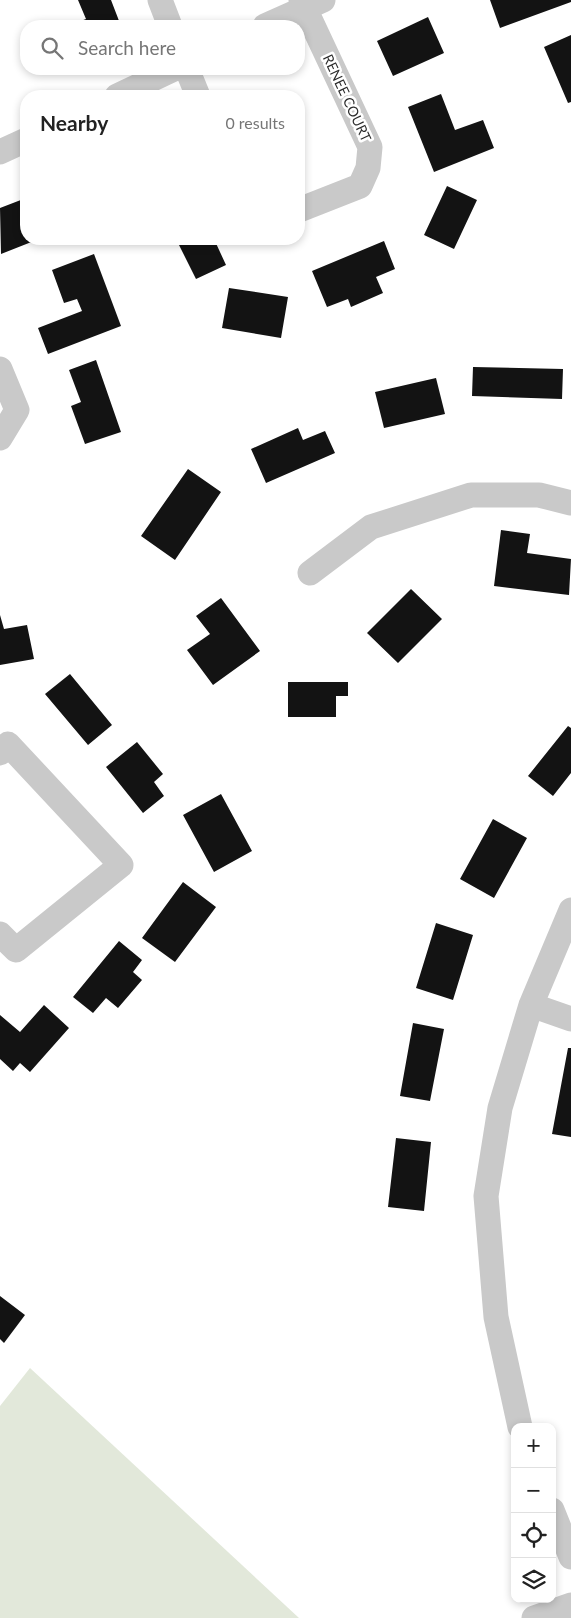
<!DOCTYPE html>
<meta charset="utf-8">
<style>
body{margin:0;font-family:Lato,sans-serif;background:#f6f6f6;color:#222}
.controls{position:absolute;right:15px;bottom:15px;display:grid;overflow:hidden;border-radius:10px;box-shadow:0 2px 8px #0003}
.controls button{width:45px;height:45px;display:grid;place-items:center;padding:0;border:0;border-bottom:1px solid #e0e0e0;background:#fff;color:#222;font:25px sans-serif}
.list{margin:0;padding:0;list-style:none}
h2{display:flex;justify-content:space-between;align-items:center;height:65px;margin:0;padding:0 20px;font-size:21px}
h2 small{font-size:16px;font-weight:400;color:#767676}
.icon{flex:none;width:28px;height:28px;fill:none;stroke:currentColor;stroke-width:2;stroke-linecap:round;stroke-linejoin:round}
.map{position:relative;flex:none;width:571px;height:1618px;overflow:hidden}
.search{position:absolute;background:#fff;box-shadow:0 2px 8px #0003;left:20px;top:20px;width:285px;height:55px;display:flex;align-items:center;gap:12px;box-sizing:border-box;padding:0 18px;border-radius:20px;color:#767676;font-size:19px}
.panel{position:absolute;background:#fff;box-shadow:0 2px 8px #0003;left:20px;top:90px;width:285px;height:155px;border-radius:20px}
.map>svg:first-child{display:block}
.green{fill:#e2e8da}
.building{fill:#131313}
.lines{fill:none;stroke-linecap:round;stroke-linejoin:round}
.street{stroke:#c9c9c9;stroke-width:25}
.labels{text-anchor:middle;stroke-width:5;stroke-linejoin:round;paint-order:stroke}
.street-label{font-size:14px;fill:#2c2c2c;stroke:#fff}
</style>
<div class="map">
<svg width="571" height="1618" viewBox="0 0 571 1618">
<rect width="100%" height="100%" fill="#fff"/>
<!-- green -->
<path class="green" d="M30 1368 299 1618H0V1406Z"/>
<!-- building -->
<path class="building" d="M78 0H111L121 26H67L86 19Z
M490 0H571V2L500 28Z
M428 17 444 53 393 76 377 41Z
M571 35V102L568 103 544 47Z
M441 94 455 130 483 120 494 148 434 172 408 107Z
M447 186 477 200 454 249 424 235Z
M26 198V239H39L1 254 0 208Z
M176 239H214L226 265 196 279Z
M384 241 395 269 376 277 383 293 351 307 348 299 327 307 312 271Z
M94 254 121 326 48 354 38 328 82 311 77 299 64 303 52 270Z
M229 288 288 297 281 338 222 328Z
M96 360 121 432 85 444 71 406 81 402 69 370Z
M473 367 563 369 562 399 472 396Z
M436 378 445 414 384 428 375 392Z
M298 428 303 440 325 431 335 453 266 483 251 449Z
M188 469 221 492 175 560 141 536Z
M501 530 530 534 527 553 571 559 569 595 494 586Z
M411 589 442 619 398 663 367 633Z
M221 598 260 651 213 685 187 650 210 634 196 616Z
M0 615 4 629 27 625 34 659 0 665Z
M70 674 112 725 88 745 45 694Z
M288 682H348V696H336V717H288Z
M568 726 571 728V773L553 796 528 776Z
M137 742 163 774 154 782 164 796 143 813 106 767Z
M221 794 252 851 214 872 183 815Z
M493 819 527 838 494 898 460 879Z
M183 882 216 907 175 962 142 938Z
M436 923 473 935 453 1000 416 988Z
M119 941 142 960 133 972 142 980 118 1008 106 998 93 1013 73 997Z
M44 1005 69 1028 30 1072 20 1063 13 1071 0 1059V1015L20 1032Z
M413 1023 444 1029 430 1101 400 1096Z
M568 1048H571V1137L552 1134Z
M396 1138 431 1142 424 1211 388 1207Z
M0 1296 25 1315 4 1343 0 1339Z"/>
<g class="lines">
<!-- street -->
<path class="street" d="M160 0 170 26
M265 26 323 0
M187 69 198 96
M117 96 174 69
M0 152 26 140
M299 210 360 186 368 168 370 147 301 0
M0 369 17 410 0 438
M310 573 371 527 471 495H539L571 503
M0 753 8 744 121 865 16 950 0 934
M531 1005 571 1019
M520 1427 496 1317 486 1196 500 1108 531 1005 571 910
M552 1510 571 1557
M534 1618 571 1605"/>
</g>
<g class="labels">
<!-- street labels -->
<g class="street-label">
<text transform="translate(347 98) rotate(65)" y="5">RENEE COURT</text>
</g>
</g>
</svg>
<div class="controls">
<button>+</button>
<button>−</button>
<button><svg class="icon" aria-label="locate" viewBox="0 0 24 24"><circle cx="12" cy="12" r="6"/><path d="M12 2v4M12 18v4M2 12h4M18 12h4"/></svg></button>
<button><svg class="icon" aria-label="layers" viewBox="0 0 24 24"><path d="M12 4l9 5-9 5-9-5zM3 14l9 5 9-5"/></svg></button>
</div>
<div class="search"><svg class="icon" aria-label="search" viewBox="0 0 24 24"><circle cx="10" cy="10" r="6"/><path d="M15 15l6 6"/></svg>Search here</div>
<section class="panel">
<h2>Nearby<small>0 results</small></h2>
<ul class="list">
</ul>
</section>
</div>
